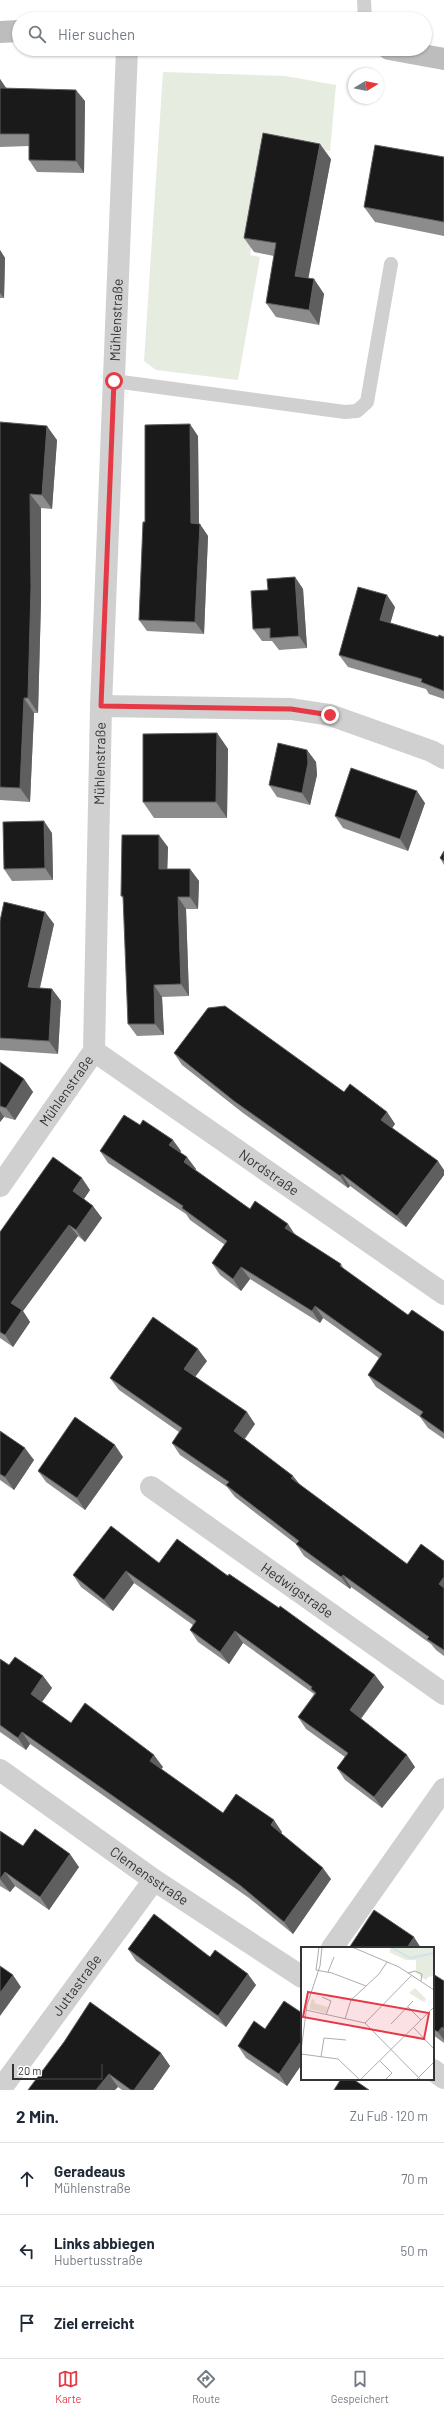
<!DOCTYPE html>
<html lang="de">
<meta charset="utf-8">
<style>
body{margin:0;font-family:Barlow,sans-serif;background:#f6f6f7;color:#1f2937}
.compass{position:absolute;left:348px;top:68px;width:36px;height:36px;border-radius:50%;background:#fff;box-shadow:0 1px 3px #0004;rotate:80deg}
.scale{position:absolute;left:12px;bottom:10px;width:91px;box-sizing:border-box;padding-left:4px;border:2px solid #333;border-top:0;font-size:11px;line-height:14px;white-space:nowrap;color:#333;-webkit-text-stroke:3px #fff;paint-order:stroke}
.stop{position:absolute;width:12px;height:12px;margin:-9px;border:3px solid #e63946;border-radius:50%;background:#fff}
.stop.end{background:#e63946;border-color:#fff;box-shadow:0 1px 4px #0008}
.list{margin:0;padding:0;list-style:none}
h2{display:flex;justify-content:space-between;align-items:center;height:52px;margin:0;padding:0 16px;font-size:17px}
h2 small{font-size:13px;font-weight:400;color:#747a83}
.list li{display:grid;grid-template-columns:26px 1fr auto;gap:12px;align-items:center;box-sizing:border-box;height:72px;padding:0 16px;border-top:1px solid #e0e1e3}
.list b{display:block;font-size:15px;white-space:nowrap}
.list p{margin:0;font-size:13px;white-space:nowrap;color:#747a83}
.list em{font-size:13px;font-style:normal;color:#747a83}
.icon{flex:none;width:22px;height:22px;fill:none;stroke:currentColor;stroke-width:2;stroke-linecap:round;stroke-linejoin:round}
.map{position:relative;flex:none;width:444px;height:2090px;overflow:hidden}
.search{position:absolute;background:#fff;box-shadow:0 1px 3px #0004;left:12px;right:12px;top:12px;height:44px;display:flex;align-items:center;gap:10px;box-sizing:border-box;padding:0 14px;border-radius:22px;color:#747a83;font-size:15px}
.sheet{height:268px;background:#fff}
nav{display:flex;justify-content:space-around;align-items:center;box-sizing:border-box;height:56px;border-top:1px solid #e0e1e3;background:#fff;font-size:11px;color:#747a83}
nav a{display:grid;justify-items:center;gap:2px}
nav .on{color:#e63946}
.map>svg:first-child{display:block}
.green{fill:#e6ecdf}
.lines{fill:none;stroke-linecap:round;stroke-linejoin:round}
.lane{stroke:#d0d0d0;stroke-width:14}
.street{stroke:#d0d0d0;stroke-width:22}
.secondary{stroke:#bdbdbd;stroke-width:22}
.wall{fill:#8c8c8c}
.shaded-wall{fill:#5f5f5f}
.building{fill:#1a1a1a;stroke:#5f5f5f}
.route{stroke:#e63946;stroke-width:5}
.labels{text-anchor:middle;stroke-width:4;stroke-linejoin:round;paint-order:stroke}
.street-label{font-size:14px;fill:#333;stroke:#fff}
.inset-river{fill:none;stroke:#cfe2ee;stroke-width:2}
.inset-road{fill:none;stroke:#adadad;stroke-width:1}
.view{fill:#e63946;fill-opacity:0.15;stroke:#e63946;stroke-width:2}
.inset-edge{fill:none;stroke:#333;stroke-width:2}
</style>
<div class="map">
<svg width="444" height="2090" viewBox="0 0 444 2090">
<rect width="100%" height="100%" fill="#fff"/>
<!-- green -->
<path class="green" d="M163 72 285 76 336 85 330 151 271 141 250 255 260 257 238 380 156 370 144 361Z"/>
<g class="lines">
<!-- lane -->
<path class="lane" d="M364 0 365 19
M114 381 345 412 357 411 367 402 391 264"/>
<!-- street -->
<g class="street">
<path d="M101 706 291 709 330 715 431 751 444 758"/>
<path id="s1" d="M94 1051 444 1294"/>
<path id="s2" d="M0 1186 94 1051 101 706 127 49"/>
<path id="s3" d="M151 1487 444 1694"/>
<path id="s4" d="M0 1770 154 1880 302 1977"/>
<path d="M332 1948 444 1789"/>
<path d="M433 2070 444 2078"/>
<path id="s5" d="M0 2090 154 1880"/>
</g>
<!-- secondary -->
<path class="secondary" d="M0 32 19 31
M389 49 444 59"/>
</g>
<!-- wall -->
<path class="wall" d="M0 79 6 89 85 101 84 173 37 172 29 160V146L0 147Z
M444 157V236L375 222 364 207Z
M331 159 308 278 314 279 324 294 319 325 276 317 266 303 274 256 254 252 244 238Z
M0 250 5 258 4 298H0Z
M0 422 57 440 52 509 41 508V601L38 713H34L30 802 0 800Z
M198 436 199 524 208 536 204 634 147 631 139 620 145 522Z
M295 577 303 589 307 648 279 650 272 641H262L253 629 268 590Z
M395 607 390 623 438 637H444V699L429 694 426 689 348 667 339 655Z
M217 733 228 749 227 818H154L143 802Z
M307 750 316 762 317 775 310 805 277 797 269 785Z
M425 803 408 851 343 828 335 816Z
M52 833 53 880 12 881 4 869Z
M168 847 167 869H190L199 881 198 909H186L189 996 162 997 164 1035 137 1036 128 1024 124 899 121 896Z
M444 851V865L440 858Z
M45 912 54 924 40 988 52 989 61 1001 58 1054 0 1050V921Z
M174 1053 344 1092 387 1112 395 1124 392 1128 444 1170V1175L406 1227 350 1186 348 1188 243 1113 182 1065Z
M0 1062 24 1079 33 1092 15 1120 4 1117 0 1122Z
M140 1125 181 1151 180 1152 196 1169 195 1170 250 1209 295 1235 341 1264 344 1269 408 1315 444 1332V1439L428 1428 420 1417 376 1387 368 1375 379 1358 323 1318 320 1323 250 1279 241 1291 220 1275 212 1263 225 1245 190 1220 186 1214 108 1163 100 1151Z
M90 1190 84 1199 102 1218 85 1242 78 1236 23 1311 30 1322 13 1347 0 1338V1232Z
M207 1361 195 1377 255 1424 245 1439 299 1484 407 1564 444 1561V1656L436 1650 431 1644 351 1587 350 1589 304 1556 296 1544 235 1497 227 1487 180 1455 172 1443 179 1432 119 1390 110 1378Z
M0 1431 34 1460 14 1490 0 1480Z
M123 1457 85 1510 46 1482 38 1471Z
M159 1563 228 1576 384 1687 361 1719 415 1767 382 1808 345 1780 337 1768 345 1757 306 1729 298 1717 314 1694 243 1643 229 1664 198 1642 190 1630 193 1625 134 1583 113 1611 81 1587 73 1575Z
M0 1659 9 1665 43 1676 52 1688 42 1702 71 1723 163 1767 161 1769 223 1813 282 1832 281 1833 331 1879 293 1934 249 1898 30 1744 26 1750 0 1732Z
M0 1831 23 1846 79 1867 49 1910 15 1886 10 1892 0 1886Z
M128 1949 210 1957 256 1985 226 2027 136 1961Z
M433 1974 444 1981V2043L433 2035Z
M302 2013V2064L287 2086 246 2058 238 2046Z
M161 2053 170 2066 153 2090H122L118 2087 28 2090Z"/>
<!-- shaded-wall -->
<path class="shaded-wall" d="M0 79 7 89 0 90Z
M76 90 85 101 84 173 76 161Z
M320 144 331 159 306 291 295 276Z
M0 250 5 258 4 298 0 293Z
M314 279 324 294 319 325 309 310Z
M190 424 198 436 199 527 200 524 208 536 204 634 195 622 191 523Z
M47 426 57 440 52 509 42 495Z
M30 494 41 508V601L38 713 28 698Z
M295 577 303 589 307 648 299 636Z
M387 595 395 607 388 632 380 620Z
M24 698 34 713 30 802 20 788Z
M217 733 228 749 227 818 216 802Z
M307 750 316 762 317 775 310 805 302 793Z
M417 791 425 803 408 851 400 839Z
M44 821 52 833 53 880 45 868Z
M159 835 168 847 167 881 159 869Z
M190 869 199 881 198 909 190 897Z
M178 897 186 909 189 996 181 984Z
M45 912 54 924 37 1000 28 987Z
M154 985 162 997 164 1035 155 1024Z
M52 989 61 1001 58 1054 49 1041Z
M24 1079 33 1092 15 1120 6 1108Z
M0 1111 4 1117 0 1122Z
M387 1112 395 1124 390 1131 381 1120Z
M173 1140 181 1151 178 1157 169 1145Z
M187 1157 196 1169 192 1174 184 1162Z
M438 1161 444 1170V1175L406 1227 397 1216Z
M342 1174 350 1186 348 1188 340 1176Z
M82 1178 90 1190 81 1203 73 1191Z
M93 1206 102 1218 85 1242 76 1230Z
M288 1224 296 1236 285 1228Z
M69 1225 78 1236 23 1311 30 1322 13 1347 5 1335 11 1303Z
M241 1267 250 1279 241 1291 233 1279Z
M315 1306 323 1318 320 1323 312 1311Z
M198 1349 207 1361 192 1381 184 1369Z
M247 1412 255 1424 242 1442 234 1431Z
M115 1445 123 1457 85 1510 77 1498Z
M25 1448 34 1460 14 1490 5 1477Z
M293 1476 302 1487 291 1478Z
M126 1571 134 1583 113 1611 104 1600Z
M343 1575 351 1587 350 1589 341 1577Z
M444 1577V1592L439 1584Z
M235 1631 243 1643 229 1664 220 1652Z
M375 1675 384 1687 358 1722 350 1710Z
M43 1676 52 1688 39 1706 31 1694Z
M22 1732 30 1744 26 1750 18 1738Z
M154 1755 163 1767 158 1773 150 1761Z
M407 1755 415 1767 382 1808 374 1797Z
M274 1820 282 1832 279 1837 271 1825Z
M70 1854 79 1867 49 1910 40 1897Z
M323 1868 331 1879 293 1934 284 1922Z
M5 1872 15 1886 10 1892 0 1879Z
M414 1937 421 1948H407Z
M248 1974 256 1985 226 2027 218 2016Z
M13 1975 21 1987 0 2016V1993Z
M442 2027 444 2031V2040L438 2032Z
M302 2040V2064L287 2086 279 2074Z
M161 2053 170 2066 153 2090H134Z
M109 2074 118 2087 115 2090H96Z"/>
<!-- building -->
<path class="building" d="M0 88 76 90V161L29 160V134H0Z
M263 133 320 144 295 276 314 279 309 310 266 303 276 243 244 238Z
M375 145 444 157V222L364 207Z
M0 422 47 426 42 495 30 494 31 587 28 698H24L20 788 0 787Z
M190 424 191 523 200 524 195 622 139 620 143 522H145V425Z
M295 577 299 636 270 638V628L253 629 251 591 268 590 267 579Z
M358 587 387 595 380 620 438 637 439 635 444 637V691L421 682 422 679 339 655Z
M217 733 216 802H143V734Z
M278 743 307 750 308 763 302 793 269 785Z
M351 768 417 791 400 839 335 816Z
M44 821 45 868 4 869 3 822Z
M122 835H159V869H190V897H178L181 984 154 985 155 1024H128L123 896H121Z
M444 851V861L440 858Z
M4 902 45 912 28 987 52 989 49 1041 0 1038V921Z
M225 1006 344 1092 350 1084 387 1112 381 1120 438 1161 397 1216 342 1174 340 1176 234 1101 174 1053 208 1008Z
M0 1062 24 1079 6 1108 0 1106Z
M124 1115 140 1125 143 1120 173 1140 169 1145 187 1157 184 1162 250 1209 255 1201 288 1224 285 1228 341 1264 340 1266 408 1315 412 1310 444 1332V1433L420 1416 423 1412 368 1375 382 1354 315 1306 312 1311 241 1267 233 1279 212 1263 227 1241 182 1208 183 1206 100 1151Z
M53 1157 82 1178 73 1191 93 1206 76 1230 69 1225 11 1303 22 1310 5 1335 0 1332V1232Z
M153 1317 198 1349 184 1369 247 1412 234 1431 293 1476 291 1478 407 1564 421 1544 444 1561V1577L439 1584 444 1588V1650L427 1639 429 1637 343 1575 341 1577 296 1544 299 1541 226 1485 229 1482 172 1443 182 1428 110 1378Z
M75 1417 115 1445 77 1498 38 1471Z
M0 1431 25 1448 5 1477 0 1474Z
M111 1526 159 1563 177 1539 228 1576 229 1574 279 1608 280 1606 375 1675 350 1710 407 1755 374 1797 337 1768 348 1753 298 1717 316 1693 311 1689 312 1687 235 1631 220 1652 190 1630 196 1621 126 1571 104 1600 73 1575Z
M15 1657 43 1676 31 1694 71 1723 85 1703 154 1755 150 1761 223 1813 236 1794 274 1820 271 1825 323 1868 284 1922 241 1886 22 1732 18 1738 0 1725V1659L9 1665Z
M35 1829 70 1854 40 1897 5 1872 0 1879V1831L23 1846Z
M374 1910 414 1937 407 1948H349Z
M154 1914 210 1957 215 1950 248 1974 218 2016 128 1949Z
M0 1966 13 1975 0 1993Z
M433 1974 444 1981V2029L442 2027 438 2032 433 2029Z
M284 2001 302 2013V2040L279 2074 238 2046 254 2021 265 2029Z
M90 2002 161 2053 134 2090H131L109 2074 96 2090H28L64 2042Z
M341 2079H353L369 2090H334Z"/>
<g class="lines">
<!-- route -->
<path class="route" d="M114 381 101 706 291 709 330 715"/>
</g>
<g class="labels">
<!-- street labels -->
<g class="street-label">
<text dy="5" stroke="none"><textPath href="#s2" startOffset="896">Mühlenstraße</textPath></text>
<text dy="5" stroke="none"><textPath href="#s2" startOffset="452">Mühlenstraße</textPath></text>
<text dy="5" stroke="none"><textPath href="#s2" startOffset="116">Mühlenstraße</textPath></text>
<text dy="5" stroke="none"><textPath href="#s1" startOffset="213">Nordstraße</textPath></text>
<text dy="5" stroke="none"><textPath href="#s3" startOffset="179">Hedwigstraße</textPath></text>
<text dy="5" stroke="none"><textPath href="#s4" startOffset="183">Clemensstraße</textPath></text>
<text dy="5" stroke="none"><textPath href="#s5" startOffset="130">Juttastraße</textPath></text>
</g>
</g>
<!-- overview -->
<g transform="translate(301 1947)">
<rect width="133" height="133" fill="#fff"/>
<path d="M86 0H133V29L127 30 125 33 115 26V13H105L88 5 90 2ZM114 41 125 52 123 55 108 46ZM11 52 14 53 13 56 27 60 25 66 8 62Z" fill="#e6ecdf"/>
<path class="inset-river" d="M90 0 109 11 133 6"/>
<path class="inset-road" d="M18 0 15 23 31 26 65 39M51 0 98 20 133 43M27 25 33 10M107 26 114 24 121 27 120 34M21 50 30 54 25 68M107 60 120 73M5 63 64 76 120 133M44 72 50 53 78 27 86 15M64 76 111 28M90 77 112 54M113 81 133 102M0 104 6 58 19 19 21 0M0 107 37 112 59 133M20 110 23 91 45 93M79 114 91 126 85 132M59 133 133 60M115 133 133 115"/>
<path class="view" d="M7 45 128 66 123 92 2 70Z"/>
<rect width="133" height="133" class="inset-edge"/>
</g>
</svg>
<svg class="compass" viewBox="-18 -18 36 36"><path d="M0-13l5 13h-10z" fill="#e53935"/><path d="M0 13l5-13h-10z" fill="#747a83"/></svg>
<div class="scale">20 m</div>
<div class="stop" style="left:114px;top:381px"></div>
<div class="stop end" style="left:330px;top:715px"></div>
<div class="search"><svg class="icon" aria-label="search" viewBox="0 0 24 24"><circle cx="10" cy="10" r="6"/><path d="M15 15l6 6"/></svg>Hier suchen</div>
</div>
<section class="sheet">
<h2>2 Min.<small>Zu Fuß · 120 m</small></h2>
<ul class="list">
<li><svg class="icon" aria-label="ahead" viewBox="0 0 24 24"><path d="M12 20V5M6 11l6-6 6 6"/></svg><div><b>Geradeaus</b><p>Mühlenstraße</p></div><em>70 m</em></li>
<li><svg class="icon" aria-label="left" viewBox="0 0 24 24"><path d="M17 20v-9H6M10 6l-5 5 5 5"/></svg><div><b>Links abbiegen</b><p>Hubertusstraße</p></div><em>50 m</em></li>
<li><svg class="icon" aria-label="arrive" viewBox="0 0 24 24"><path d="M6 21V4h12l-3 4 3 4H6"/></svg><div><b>Ziel erreicht</b></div></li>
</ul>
</section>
<nav>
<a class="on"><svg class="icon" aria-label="map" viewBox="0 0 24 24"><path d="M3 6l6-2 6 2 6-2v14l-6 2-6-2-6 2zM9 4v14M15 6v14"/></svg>Karte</a>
<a><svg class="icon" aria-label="directions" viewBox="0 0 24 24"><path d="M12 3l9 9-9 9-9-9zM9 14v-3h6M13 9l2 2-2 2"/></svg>Route</a>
<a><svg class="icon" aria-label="saved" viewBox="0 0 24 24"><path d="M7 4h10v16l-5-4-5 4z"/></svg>Gespeichert</a>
</nav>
